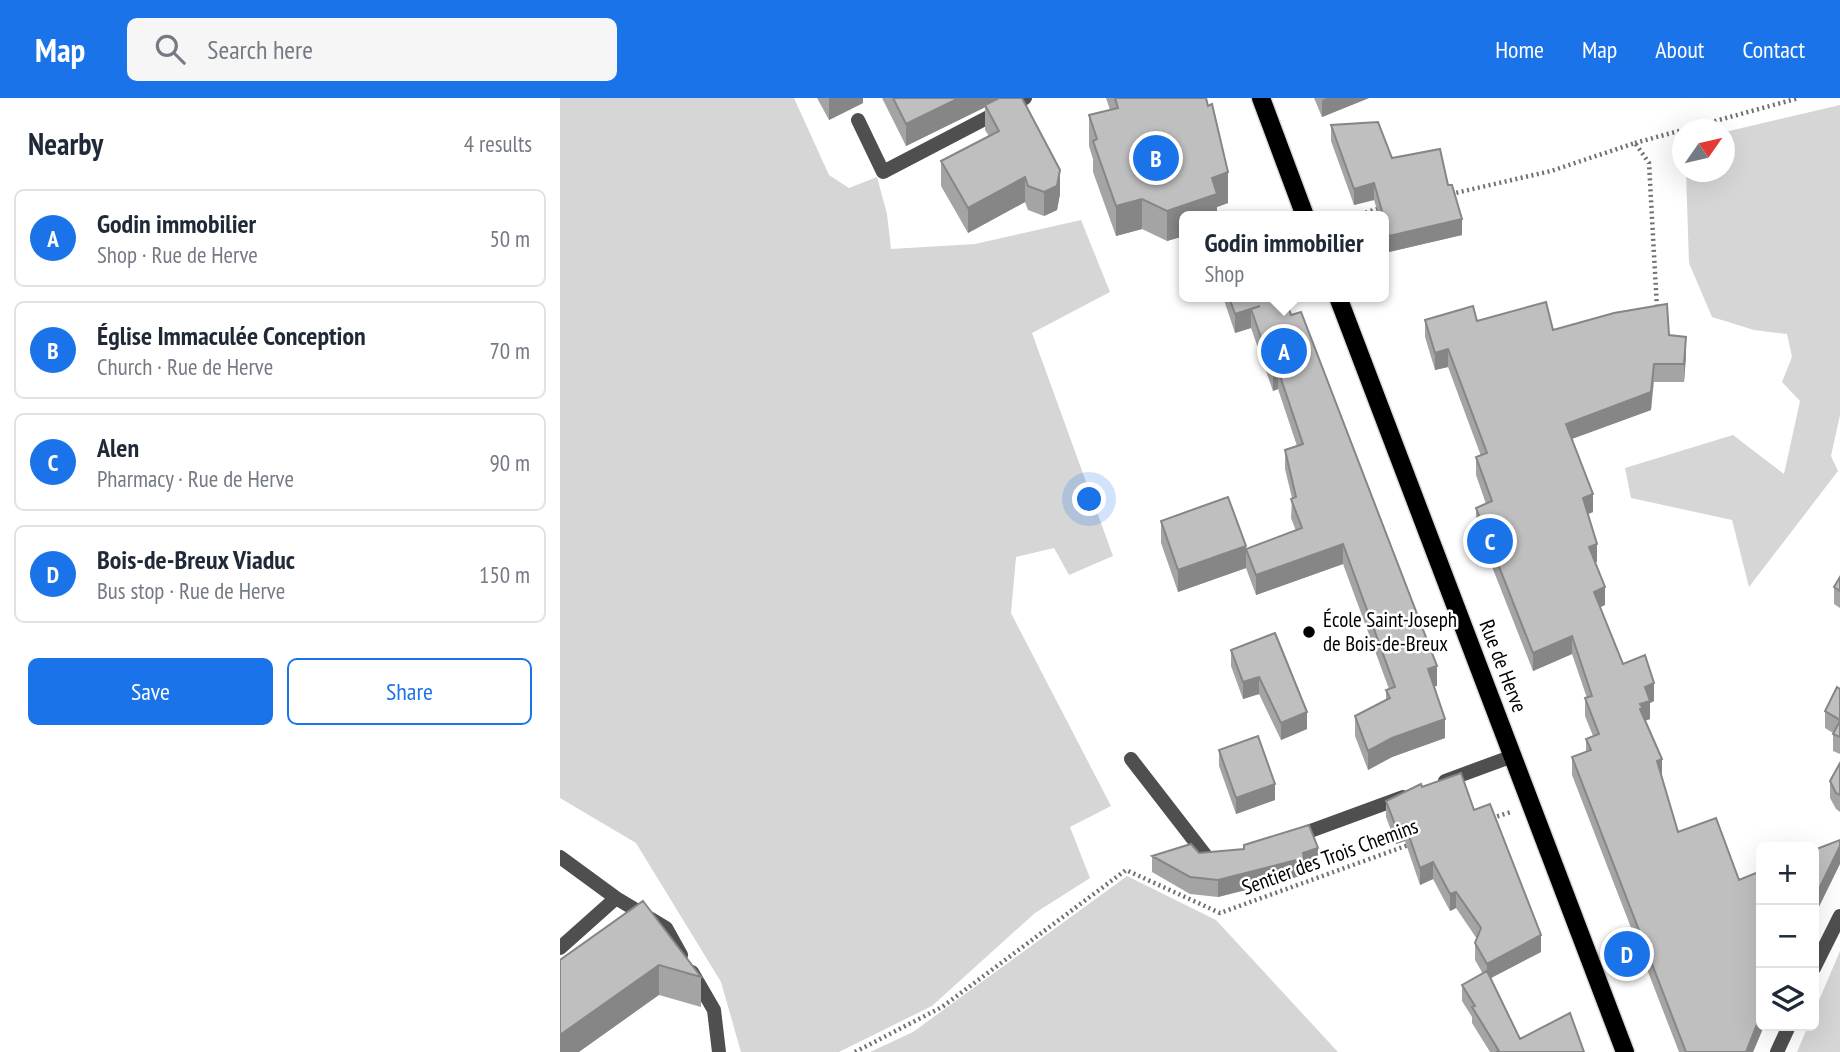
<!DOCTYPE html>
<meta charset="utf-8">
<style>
body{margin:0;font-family:"PT Sans Narrow",sans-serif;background:#f6f6f7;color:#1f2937}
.controls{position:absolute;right:21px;bottom:21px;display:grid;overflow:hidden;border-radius:10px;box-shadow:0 7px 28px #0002}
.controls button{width:63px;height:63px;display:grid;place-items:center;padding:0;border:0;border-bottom:2px solid #e0e1e3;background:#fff;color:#1f2937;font:35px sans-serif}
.compass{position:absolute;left:1112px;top:21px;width:63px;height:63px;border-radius:50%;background:#fff;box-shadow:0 7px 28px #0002;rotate:56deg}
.you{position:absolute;left:530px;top:402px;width:24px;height:24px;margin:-18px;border:5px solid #fff;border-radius:50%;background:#1a73e8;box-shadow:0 0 0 10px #1a73e833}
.badge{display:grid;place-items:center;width:46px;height:46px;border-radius:50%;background:#1a73e8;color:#fff;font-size:23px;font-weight:700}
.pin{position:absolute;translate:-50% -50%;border:4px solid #fff;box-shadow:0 2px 7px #0006}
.popup{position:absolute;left:619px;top:113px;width:210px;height:91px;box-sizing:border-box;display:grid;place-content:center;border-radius:10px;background:#fff;filter:drop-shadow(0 2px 5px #0005);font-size:23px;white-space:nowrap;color:#747a83}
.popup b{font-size:26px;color:#1f2937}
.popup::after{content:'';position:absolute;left:50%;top:100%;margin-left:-14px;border:14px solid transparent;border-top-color:#fff}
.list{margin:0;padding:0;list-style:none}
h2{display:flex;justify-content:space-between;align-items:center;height:91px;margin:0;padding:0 28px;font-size:30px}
h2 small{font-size:23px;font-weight:400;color:#747a83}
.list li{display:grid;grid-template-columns:46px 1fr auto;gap:21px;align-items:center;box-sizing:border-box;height:98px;margin:0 14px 14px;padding:0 14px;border:2px solid #e0e1e3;border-radius:10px}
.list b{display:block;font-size:26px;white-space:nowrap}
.list p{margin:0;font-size:23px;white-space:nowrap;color:#747a83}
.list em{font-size:23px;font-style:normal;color:#747a83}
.actions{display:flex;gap:14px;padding:21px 28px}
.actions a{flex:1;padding:16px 0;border:2px solid #1a73e8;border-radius:10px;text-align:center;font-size:24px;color:#1a73e8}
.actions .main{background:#1a73e8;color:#fff}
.icon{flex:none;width:38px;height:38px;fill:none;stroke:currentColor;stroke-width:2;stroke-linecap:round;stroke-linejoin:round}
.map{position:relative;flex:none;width:1280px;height:954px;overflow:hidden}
header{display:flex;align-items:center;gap:42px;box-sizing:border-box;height:98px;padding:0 35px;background:#1a73e8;color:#fff}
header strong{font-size:33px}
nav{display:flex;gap:38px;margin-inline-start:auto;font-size:24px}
.search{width:490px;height:63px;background:#f6f6f7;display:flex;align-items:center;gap:18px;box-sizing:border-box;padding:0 24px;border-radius:10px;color:#747a83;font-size:26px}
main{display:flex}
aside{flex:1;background:#fff}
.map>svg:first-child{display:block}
.green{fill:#d6d6d6}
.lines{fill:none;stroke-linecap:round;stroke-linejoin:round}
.primary-casing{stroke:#dbdbdb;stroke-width:21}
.path{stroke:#717171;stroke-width:4.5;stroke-dasharray:2 3.5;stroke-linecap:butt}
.service{stroke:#4f4f4f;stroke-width:14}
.minor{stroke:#4f4f4f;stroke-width:14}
.primary{stroke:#000;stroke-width:18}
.wall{fill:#a4a4a4}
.shaded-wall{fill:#868686}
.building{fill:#bfbfbf;stroke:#868686;stroke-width:2}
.poi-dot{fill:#000;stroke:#fff;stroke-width:2.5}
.labels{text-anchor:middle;stroke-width:5;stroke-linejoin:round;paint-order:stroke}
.poi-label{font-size:21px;fill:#000;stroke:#fff;text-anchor:start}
.street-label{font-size:21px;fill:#000;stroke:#fff}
</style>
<header>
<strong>Map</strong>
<div class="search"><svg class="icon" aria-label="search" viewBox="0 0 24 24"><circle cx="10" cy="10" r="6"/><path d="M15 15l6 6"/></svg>Search here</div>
<nav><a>Home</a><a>Map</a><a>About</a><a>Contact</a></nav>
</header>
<main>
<aside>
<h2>Nearby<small>4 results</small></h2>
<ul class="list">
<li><span class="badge">A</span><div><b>Godin immobilier</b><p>Shop · Rue de Herve</p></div><em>50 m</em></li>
<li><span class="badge">B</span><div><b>Église Immaculée Conception</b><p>Church · Rue de Herve</p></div><em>70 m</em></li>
<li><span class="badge">C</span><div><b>Alen</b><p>Pharmacy · Rue de Herve</p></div><em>90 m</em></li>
<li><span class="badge">D</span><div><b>Bois-de-Breux Viaduc</b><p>Bus stop · Rue de Herve</p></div><em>150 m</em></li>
</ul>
<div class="actions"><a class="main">Save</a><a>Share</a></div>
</aside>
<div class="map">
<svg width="1280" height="954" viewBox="0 0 1280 954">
<rect width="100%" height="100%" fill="#fff"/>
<!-- green -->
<path class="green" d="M0 0H234L269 77 289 90 317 79 327 116 331 151 415 146 521 122 550 194 472 235 553 458 509 477 494 450 456 459 451 515 551 708 510 729 530 780 475 815 372 908 279 954H181L161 884 76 745 0 700Z
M1280 7V317L1271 358 1278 373 1189 489 1172 422 1071 400 1065 370 1173 337 1224 376 1240 303 1222 284 1232 259 1227 236 1194 232 1152 219 1129 165 1126 74H1164L1165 34Z
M567 778 656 822 778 954H310L353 934Z
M1280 853V954H1237L1248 928H1254V914Z"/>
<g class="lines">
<defs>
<path id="primary" d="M701 0 745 118
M778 199 1065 954"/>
</defs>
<!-- primary casing -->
<use href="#primary" class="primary-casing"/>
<!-- path -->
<path class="path" d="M1075 45 1239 0
M891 96 991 73 1075 45 1089 65 1097 211
M795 118 820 110
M932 720 951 714
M295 954 382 909 566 772 660 815 851 746"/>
<!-- service -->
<path class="service" d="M298 22 323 74 465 0
M571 661 650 763 657 761
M885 683 953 658
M734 739 843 699
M0 759 56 800 0 850
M56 800 106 830 121 857
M132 874 154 912 159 954"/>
<!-- minor -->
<path class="minor" d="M1254 870 1280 818
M1217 954 1229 928"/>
<!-- primary -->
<use href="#primary" class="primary"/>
</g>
<!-- wall -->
<path class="wall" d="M257 0H303V5L269 22Z
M322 0H462L500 96 497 112 484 118 468 112 465 104 408 135 381 88V63L429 38 425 32V9L346 48Z
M546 0H646L668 105 657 109V118H624V138L607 143 582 131 556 138 533 74V61L529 48V17L550 12Z
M754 0H809L762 19Z
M771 27 832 60 888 87 902 137 829 154 824 135V118H819L814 102 794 107 771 43Z
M663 199H710L877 588H874L885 640 832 659 808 672 795 638V618L826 602V592L829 591 783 466 696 497 686 470 618 494 601 445V423L686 451 736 433 731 420 732 400 725 371V352L737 348 718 291 713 293 691 230 675 235Z
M865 222 917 223 993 232 1109 237 1126 257 1124 284H1094L1091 312 1012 341 1033 414 1028 416 1037 464H1035L1045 507 1040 509 1063 566 1094 603 1090 605V621L1085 623 1118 734 1201 928H1204L1193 954H1119L1012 677V659L1026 654V641L1033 638 1025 618V600H1027L1012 556 973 573 916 428V410L926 406 916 377V359L921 358 888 269 875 272 865 239Z
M1280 479V510L1274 506V489Z
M671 552 747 631 721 642 699 596 683 601 671 568Z
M1280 591V656L1273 653V635L1265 630V613Z
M659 652 715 702 676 716 659 668Z
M1280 665V714L1276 711 1270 700V683Z
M862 689 914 712 981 854 931 880 960 941 1024 954H930L912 925V919L902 903V887L923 876 915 862V845L917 841 896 810 890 813 873 781 860 787 845 743 836 746 826 719V703Z
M639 755 758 767 744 772V777L658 799 630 796 592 774V758Z
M83 803 141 879V909L99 897Z"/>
<!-- shaded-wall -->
<path class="shaded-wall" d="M269 0H303V5L269 22Z
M399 0H444L346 48V26Z
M767 0H809L762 19V2Z
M500 72V96L497 112 484 118V94Z
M668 74V105L657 109V118H624V138L607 143V113L652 80Z
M465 79V104L408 135V110Z
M814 85V102L794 107V91Z
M582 101V131L556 138V108Z
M902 121V137L829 154V138Z
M700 208 691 211V230L675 235V216Z
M1126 239V257L1124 284V266Z
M888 251V269L875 272V255Z
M1094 266 1091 312 1006 343V326Z
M718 272V291L713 293V274Z
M1033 396V414L1023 418V400Z
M783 446V466L696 497V477Z
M1037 446V464L1029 467V449Z
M686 448V470L618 494V472Z
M1045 489V507L1034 512V494Z
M1012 538V556L973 573V555Z
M877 568V588L868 590V571Z
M699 579V596L683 601V584Z
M1094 585V603L1090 605V621L1083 623 1080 629V606L1085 589Z
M747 614V631L721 642V625Z
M885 621V640L832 659 808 672V653L832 640Z
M1102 661V679L1097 681V663Z
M715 686V702L676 716V700Z
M845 726V743L836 746V729Z
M1280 748V766L1254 819V801Z
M758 750V767L744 772V777L658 799V782Z
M873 764V781L860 787V770Z
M896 794V810L890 813V796Z
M981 837V854L927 882V866Z
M99 867V897L19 954H0V937Z
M1201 916V928H1204L1193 954H1186Z"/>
<!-- building -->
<path class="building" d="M333 0H399L346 26Z
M439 0H462L500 72 497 88 484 94 468 88 465 79 408 110 381 63 439 33 425 7Z
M555 0H646L648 8 652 6 668 74 652 80 657 96 607 113 582 101 556 108 533 43 537 41 529 17 558 10Z
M818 24 832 60 880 51 888 87H892L902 121 829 138 814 85 794 91 771 27Z
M669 199H710L712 203 721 199H725L731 217 741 214 877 568 868 571 885 621 832 640 808 653 795 618 830 600 826 592 835 589 783 446 696 477 686 451 742 430 731 401 736 399 725 352 743 346 718 272 713 274 691 211 700 208 675 216Z
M986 204 993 232 1054 215 1107 206 1109 237 1126 239 1124 266H1094L1091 294 1006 326 1033 396 1023 400 1037 446 1029 449 1045 489 1034 494 1063 566 1085 557 1094 585 1085 589 1090 603 1080 606 1083 610 1080 611 1102 661 1097 663 1118 734 1156 720 1179 782 1201 773V916L1186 954H1126L1012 659 1031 652 1026 641 1039 636 1025 600 1032 598 1012 538 973 555 916 410 932 403 916 359 927 355 888 251 875 255 865 222 913 208 917 223Z
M668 399 686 448 618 472 601 423Z
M1280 479V493L1274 489Z
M715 535 747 614 721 625 699 579 683 584 671 552Z
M1277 589 1280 591V622L1265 613Z
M1280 623V639L1273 636Z
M698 638 715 686 676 700 659 652Z
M1280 665V697L1276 695 1270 683Z
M901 675 914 712 930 706 981 837 927 866 915 845 921 830 896 794 890 796 873 764 860 770 845 726 836 729 826 703 861 686 862 689Z
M749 727 758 750 743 755 744 760 658 782 630 779 592 758 631 746 639 755 684 751V747Z
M1280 742V748L1254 801V752Z
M83 803 141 879 99 867 0 937V862Z
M927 873 960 941 1010 915 1024 954H936L939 953 912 909 915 908 902 887Z"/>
<!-- markers -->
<circle class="poi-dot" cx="749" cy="534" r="7"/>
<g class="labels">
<!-- poi labels -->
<g class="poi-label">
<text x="763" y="529">École Saint-Joseph<tspan x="763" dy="24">de Bois-de-Breux</tspan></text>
</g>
<!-- street labels -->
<g class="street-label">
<text transform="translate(943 568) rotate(69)" y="7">Rue de Herve</text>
<text transform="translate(770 759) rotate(-20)" y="7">Sentier des Trois Chemins</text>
</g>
</g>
</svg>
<div class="controls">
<button>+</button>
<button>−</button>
<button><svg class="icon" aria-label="layers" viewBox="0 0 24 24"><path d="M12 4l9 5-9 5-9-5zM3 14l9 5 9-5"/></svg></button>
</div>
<svg class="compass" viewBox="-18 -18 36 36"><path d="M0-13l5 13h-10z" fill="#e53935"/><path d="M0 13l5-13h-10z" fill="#747a83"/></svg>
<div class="you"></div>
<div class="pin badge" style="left:724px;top:253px">A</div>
<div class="popup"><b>Godin immobilier</b>Shop</div>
<div class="pin badge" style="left:596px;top:60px">B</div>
<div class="pin badge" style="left:930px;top:443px">C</div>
<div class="pin badge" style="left:1067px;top:856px">D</div>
</div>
</main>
